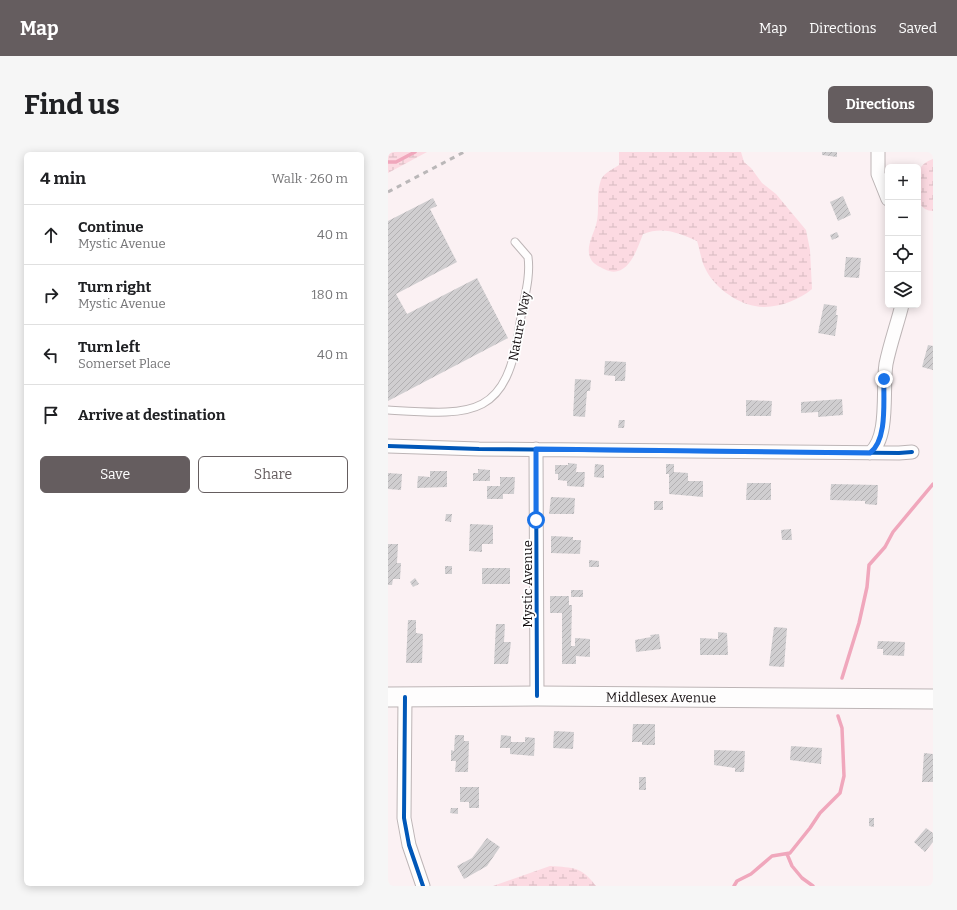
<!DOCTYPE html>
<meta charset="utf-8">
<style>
body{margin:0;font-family:Bitter,serif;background:#f6f6f6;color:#202124}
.controls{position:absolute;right:12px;top:12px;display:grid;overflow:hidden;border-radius:6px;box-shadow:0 2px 10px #0003}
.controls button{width:36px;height:36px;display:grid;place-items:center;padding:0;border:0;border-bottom:1px solid #e0e0e0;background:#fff;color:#202124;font:20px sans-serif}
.stop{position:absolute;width:12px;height:12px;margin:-9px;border:3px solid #1a73e8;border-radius:50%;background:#fff}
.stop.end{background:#1a73e8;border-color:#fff;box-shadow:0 1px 4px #0008}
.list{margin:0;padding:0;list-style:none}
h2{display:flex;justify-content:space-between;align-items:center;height:52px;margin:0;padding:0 16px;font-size:17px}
h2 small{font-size:13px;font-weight:400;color:#757577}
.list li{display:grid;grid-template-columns:26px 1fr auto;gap:12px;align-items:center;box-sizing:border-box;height:60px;padding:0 16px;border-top:1px solid #e0e0e0}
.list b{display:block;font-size:15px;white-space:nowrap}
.list p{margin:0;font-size:13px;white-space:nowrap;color:#757577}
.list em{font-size:13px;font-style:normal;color:#757577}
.actions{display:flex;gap:8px;padding:12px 16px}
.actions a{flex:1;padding:9px 0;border:1px solid #655d5f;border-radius:6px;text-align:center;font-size:14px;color:#655d5f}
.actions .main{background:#655d5f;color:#fff}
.icon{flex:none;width:22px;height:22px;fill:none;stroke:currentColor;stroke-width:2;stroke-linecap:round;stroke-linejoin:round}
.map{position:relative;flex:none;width:545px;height:734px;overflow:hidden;border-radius:6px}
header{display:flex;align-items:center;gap:24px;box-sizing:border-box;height:56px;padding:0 20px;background:#655d5f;color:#fff}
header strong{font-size:19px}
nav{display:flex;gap:22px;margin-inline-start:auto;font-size:14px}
.intro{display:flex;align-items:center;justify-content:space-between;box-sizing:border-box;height:96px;padding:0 24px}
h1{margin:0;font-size:28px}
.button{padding:10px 18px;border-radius:6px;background:#655d5f;color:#fff;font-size:14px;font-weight:700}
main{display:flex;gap:24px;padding:0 24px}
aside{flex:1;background:#fff;border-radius:6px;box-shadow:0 2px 10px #0003}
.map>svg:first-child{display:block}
.wetland{fill:url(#wetland-marsh)}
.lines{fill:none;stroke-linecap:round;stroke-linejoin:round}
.stream{stroke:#f0a7bc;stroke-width:3.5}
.building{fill:url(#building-hatch)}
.service-casing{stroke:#bdb5b6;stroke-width:9}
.minor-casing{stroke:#bdb5b6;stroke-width:15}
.secondary-casing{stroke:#bdb5b6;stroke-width:21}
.service{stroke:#fefdfd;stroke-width:7}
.minor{stroke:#fefdfd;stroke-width:13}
.secondary{stroke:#fefdfd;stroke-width:19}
.rail{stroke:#bab7b8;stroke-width:3;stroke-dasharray:5 5;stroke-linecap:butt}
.cycleway-casing{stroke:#fff;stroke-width:6}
.cycleway{stroke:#0057b8;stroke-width:4}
.route{stroke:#1a73e8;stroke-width:5}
.labels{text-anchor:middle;stroke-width:3.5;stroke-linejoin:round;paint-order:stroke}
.street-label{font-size:13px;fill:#140e10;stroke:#fff}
</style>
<header>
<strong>Map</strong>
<nav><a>Map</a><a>Directions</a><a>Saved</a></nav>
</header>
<div class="intro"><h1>Find us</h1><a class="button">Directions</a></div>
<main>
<aside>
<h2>4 min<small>Walk · 260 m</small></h2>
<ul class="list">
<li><svg class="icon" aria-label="ahead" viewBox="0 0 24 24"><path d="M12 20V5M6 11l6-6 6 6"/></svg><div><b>Continue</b><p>Mystic Avenue</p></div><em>40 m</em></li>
<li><svg class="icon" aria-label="right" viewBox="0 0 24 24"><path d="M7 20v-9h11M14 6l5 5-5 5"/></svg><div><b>Turn right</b><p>Mystic Avenue</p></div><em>180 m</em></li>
<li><svg class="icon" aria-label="left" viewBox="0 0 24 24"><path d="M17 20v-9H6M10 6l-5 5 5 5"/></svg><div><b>Turn left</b><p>Somerset Place</p></div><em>40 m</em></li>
<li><svg class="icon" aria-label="arrive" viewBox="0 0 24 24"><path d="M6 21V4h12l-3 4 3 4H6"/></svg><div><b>Arrive at destination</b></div></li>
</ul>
<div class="actions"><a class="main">Save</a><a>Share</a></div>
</aside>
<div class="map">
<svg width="545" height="734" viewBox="0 0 545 734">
<defs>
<pattern id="wetland-marsh" width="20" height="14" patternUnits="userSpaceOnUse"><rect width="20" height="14" fill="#fcdae2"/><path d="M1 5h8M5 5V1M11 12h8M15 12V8" fill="none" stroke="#d7bac1"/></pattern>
<pattern id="building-hatch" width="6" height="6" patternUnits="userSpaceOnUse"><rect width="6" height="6" fill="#d0ced0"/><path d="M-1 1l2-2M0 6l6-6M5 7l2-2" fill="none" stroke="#b2b0b2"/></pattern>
</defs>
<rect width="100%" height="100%" fill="#fbf1f3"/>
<!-- wetland -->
<path class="wetland" d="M0 0H39L0 21Z
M231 0H353L356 10 363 16 374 31 388 42 418 78 422 98 424 137C410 149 385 158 367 154 348 151 325 134 317 116 313 108 312 98 309 89 291 81 275 74 255 82 249 98 239 129 216 117 212 115 206 112 204 109 196 97 205 84 208 73 212 60 208 44 212 31 214 21 224 18 231 13Z
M545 7V59C528 58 530 42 531 29 531 25 531 20 532 17 535 11 540 9 545 7Z
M162 714C186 716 193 714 208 734H105Z"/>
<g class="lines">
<!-- stream -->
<path class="stream" d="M0 10H8L27 0
M454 526 471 471 479 435 481 413 497 395 505 380 545 332
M399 702 404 714 414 726 425 734
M346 734 349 729 363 722 384 704 402 701 422 676 432 661 452 641 456 624 454 576 450 564"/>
</g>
<!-- building -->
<path class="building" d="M434 0H449V5L434 3Z
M455 44 463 63 450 69 442 50Z
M45 46 49 54 42 57 69 110 8 142 19 162 89 126 120 186 0 249V69Z
M449 80 451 85 444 88 442 83Z
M458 105 473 106 471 126 456 125Z
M436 152 449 154 448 163H450L447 184 430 181Z
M540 193 545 194V218L534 215Z
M217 209 238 210 237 229H227V224L216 223Z
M187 227 203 228 202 239H199L197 265 185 264Z
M454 247 455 263 430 265V260L413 261V250Z
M358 248 384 249 383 264H358Z
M231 268H237L236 276H230Z
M180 311 189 312 188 320H197L196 335 179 334V329L170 328V322H167V313H180Z
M207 312 216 313V326L206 325Z
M278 312H286V320L300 321V329H315V345L281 342V322H278Z
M90 317 102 318V329H85V321H90Z
M42 319H59V335L29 336 30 324 42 325Z
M0 321 14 322 13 338 0 337Z
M112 325H127L126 342H115V347H99V334H112Z
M359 331H383V348H358Z
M443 332 490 333 489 353 477 352V349L442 348Z
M163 345 187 346 186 362H161Z
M266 349H275V358H266Z
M58 362H64L63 370 57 369Z
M82 372 105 373V392H94V400L81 399Z
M403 377 404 388H394L393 378Z
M163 384 185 385V388H193L192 402 163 401Z
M0 392H10L9 411H13L12 427H5L4 433H0Z
M201 408 211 409V415H201Z
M57 414H64V422H57Z
M94 416H122V432H94Z
M27 426 31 432 25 435 22 430Z
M183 438H195V445H183Z
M162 444H181V453H184L183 494H187V486L202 487V505L188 504V512H174V461H162Z
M20 468H28V481L35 482 34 511H18Z
M108 472H117L116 490H123L120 512H106Z
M386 475 399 476 396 515 381 514Z
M330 480 339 481 340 503H312V486L330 487Z
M271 482 273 497 248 500 247 488 263 485 262 483Z
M490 489 517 490 516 504 495 503V497H489Z
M245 572H267V593H254V590H244Z
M166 579 186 580 185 597 165 596Z
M67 583H76V589H81L80 620H67L68 609H63V598L66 599Z
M113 583 123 584V590H137V585L147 586 146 604 122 602V596H112Z
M403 594 434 596 433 612 402 608Z
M326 598 357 599 356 620H347V616L326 613Z
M536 601 545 602V630H534Z
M251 625H258V638H251Z
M72 635H91V656H81V650H72Z
M63 656H70V662L62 661Z
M481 666H486V675L481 674Z
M538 676 545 681V690L537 700 526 690Z
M99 686 112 695 99 714 76 727 69 714 84 706Z"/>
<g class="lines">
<defs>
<path id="service" d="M0 258C84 263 119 268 132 171 135 149 143 127 140 105L127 90"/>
<path id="minor" d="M490 0V22L500 47
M0 294 91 297 511 301 524 300
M148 297 149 544
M482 301C502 285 494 237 498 212 502 192 509 173 514 153
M17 545 16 666 21 693 35 734"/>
<g id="secondary">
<path id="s1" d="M0 545 149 544 545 547"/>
</g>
</defs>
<!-- service casing -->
<use href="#service" class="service-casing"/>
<!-- minor casing -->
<use href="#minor" class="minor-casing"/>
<!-- secondary casing -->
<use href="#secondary" class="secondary-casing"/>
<!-- service -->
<use href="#service" class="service"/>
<!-- minor -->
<use href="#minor" class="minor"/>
<!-- secondary -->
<use href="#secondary" class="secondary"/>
<!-- rail -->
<path class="rail" d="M0 40 76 0"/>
<defs>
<path id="cycleway" d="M0 294 91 297 511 301 524 300
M148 297 149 544
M17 545 16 666 21 693 35 734"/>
</defs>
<!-- cycleway casing -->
<use href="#cycleway" class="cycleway-casing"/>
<!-- cycleway -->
<use href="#cycleway" class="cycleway"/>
</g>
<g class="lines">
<!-- route -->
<path class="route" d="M148 368V297L482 301C500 287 495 248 496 227"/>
</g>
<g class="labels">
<!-- street labels -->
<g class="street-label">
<text transform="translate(131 174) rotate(-79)" y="5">Nature Way</text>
<text transform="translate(139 432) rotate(-90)" y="5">Mystic Avenue</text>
<text dy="5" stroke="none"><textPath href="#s1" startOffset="273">Middlesex Avenue</textPath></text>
</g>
</g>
</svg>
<div class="controls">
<button>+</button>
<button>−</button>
<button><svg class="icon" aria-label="locate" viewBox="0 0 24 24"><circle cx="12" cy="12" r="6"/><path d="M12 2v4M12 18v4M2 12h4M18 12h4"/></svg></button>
<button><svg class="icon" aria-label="layers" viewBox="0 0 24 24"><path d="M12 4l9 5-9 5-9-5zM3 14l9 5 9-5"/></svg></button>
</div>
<div class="stop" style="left:148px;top:368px"></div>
<div class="stop end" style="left:496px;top:227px"></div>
</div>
</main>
